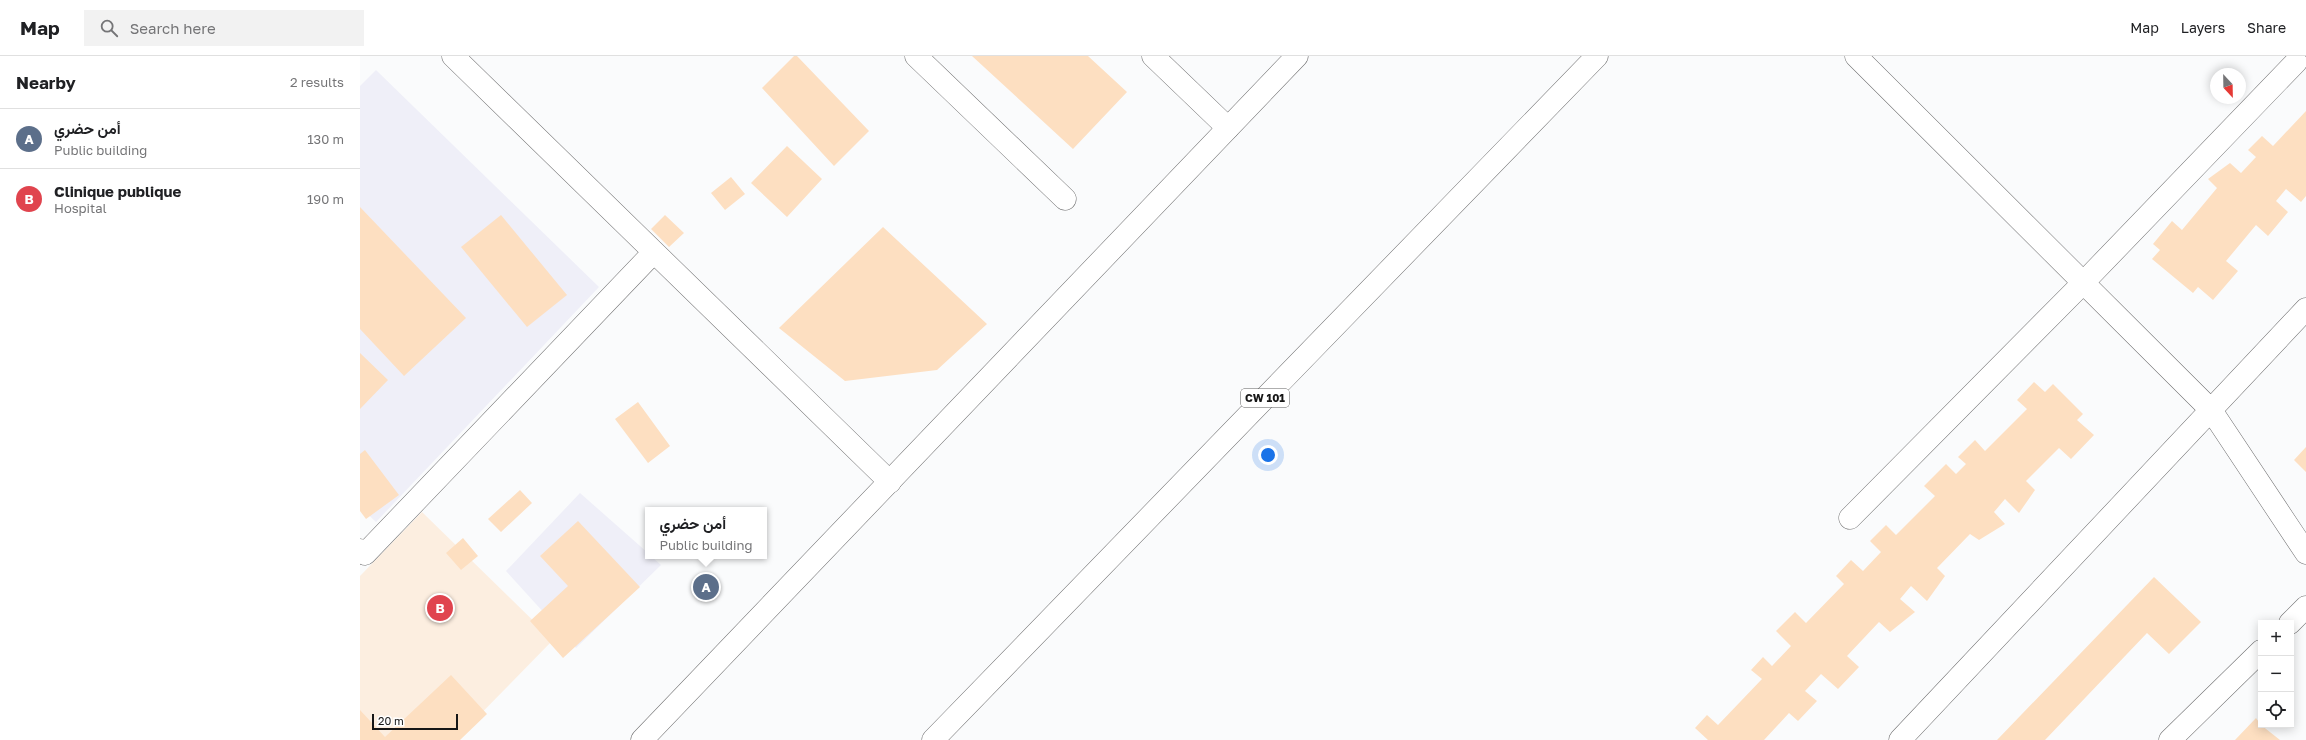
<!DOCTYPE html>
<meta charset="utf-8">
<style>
body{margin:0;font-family:"Golos Text",Vazirmatn,sans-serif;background:#f2f2f2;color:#202124}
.controls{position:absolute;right:12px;bottom:12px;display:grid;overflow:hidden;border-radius:0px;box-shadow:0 2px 10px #0003}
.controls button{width:36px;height:36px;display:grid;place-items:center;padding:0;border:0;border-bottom:1px solid #e0e0e0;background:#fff;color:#202124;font:20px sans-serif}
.compass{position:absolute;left:1850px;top:12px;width:36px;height:36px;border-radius:50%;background:#fff;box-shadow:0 2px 10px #0003;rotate:158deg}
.scale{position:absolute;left:12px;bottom:10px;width:86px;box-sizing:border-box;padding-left:4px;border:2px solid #161616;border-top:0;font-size:11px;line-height:14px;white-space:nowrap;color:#161616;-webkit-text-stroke:3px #fff;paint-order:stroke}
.you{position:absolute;left:908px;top:399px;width:14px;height:14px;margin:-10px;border:3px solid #fff;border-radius:50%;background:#1a73e8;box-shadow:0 0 0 6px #1a73e833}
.badge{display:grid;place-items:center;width:26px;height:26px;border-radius:50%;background:#00779f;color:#fff;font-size:13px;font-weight:700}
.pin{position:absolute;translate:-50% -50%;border:2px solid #fff;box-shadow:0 1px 4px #0006}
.popup{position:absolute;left:285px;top:451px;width:122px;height:52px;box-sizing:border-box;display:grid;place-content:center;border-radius:0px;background:#fff;filter:drop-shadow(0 1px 3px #0005);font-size:13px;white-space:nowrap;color:#757577}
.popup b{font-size:15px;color:#202124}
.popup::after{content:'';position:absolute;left:50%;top:100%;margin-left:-8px;border:8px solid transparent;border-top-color:#fff}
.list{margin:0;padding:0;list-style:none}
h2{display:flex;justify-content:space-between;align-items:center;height:52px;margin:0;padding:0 16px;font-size:17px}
h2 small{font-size:13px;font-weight:400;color:#757577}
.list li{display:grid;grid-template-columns:26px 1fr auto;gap:12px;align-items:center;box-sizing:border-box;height:60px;padding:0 16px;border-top:1px solid #e0e0e0}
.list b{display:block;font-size:15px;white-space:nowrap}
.list p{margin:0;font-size:13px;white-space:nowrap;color:#757577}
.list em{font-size:13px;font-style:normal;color:#757577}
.icon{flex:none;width:22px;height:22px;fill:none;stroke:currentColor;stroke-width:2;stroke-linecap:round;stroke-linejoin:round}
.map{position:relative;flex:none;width:1946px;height:684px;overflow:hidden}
header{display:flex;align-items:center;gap:24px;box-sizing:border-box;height:56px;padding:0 20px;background:#fff;border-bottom:1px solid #e0e0e0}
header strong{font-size:19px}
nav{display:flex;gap:22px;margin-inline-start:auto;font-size:14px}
.search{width:280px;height:36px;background:#f2f2f2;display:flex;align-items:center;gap:10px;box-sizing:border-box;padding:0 14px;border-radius:0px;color:#757577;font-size:15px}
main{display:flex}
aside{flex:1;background:#fff}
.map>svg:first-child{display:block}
.built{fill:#efeff8}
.medical{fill:#fceee0}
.building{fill:#fddfc1}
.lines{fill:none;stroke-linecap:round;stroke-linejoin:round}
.minor-casing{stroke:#707071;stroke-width:23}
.major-casing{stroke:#707071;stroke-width:23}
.minor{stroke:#fff;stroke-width:22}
.major{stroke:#fff;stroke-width:22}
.labels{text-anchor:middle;stroke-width:3;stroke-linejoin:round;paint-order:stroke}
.shield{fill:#fff;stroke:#5c5c5c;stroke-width:1}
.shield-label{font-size:11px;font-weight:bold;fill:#161616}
</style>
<header>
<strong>Map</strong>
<div class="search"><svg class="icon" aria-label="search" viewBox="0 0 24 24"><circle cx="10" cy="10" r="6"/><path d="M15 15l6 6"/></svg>Search here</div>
<nav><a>Map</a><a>Layers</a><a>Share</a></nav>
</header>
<main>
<aside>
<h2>Nearby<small>2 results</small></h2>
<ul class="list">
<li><span class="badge" style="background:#5c6f8a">A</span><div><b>أمن حضري</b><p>Public building</p></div><em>130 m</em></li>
<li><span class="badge" style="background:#e0444e">B</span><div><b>Clinique publique</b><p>Hospital</p></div><em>190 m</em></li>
</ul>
</aside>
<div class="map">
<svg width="1946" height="684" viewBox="0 0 1946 684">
<rect width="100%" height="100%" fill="#fafbfc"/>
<!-- built -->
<path class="built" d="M16 14 239 231 16 466 0 451V30Z
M220 437 288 497V500H291L301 509 216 592 146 515Z"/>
<!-- medical -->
<path class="medical" d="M62 456 193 584 95 684H0V520Z"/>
<!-- building -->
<path class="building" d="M434 0H437L509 75 474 110 402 32Z
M612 0H728L767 36 713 93Z
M1946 55V140L1941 146 1926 133 1916 145 1928 156 1908 180 1896 169 1866 205 1878 215 1853 244 1838 231 1833 237 1792 203 1800 194 1793 188 1812 165 1822 174 1857 132 1848 123 1870 107 1881 117 1896 101 1888 94 1902 80 1913 90Z
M427 90 462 123 427 161 391 127Z
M371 121 385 138 365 154 351 137Z
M0 151 106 262 44 320 0 273Z
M141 159 207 239 167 271 101 191Z
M305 159 324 177 309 191 291 173Z
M523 171 627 268 577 314 485 325 419 272Z
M0 297 28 324 0 353Z
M1674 326 1685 336 1693 328 1723 358 1717 364 1734 379 1711 403 1699 392 1666 425 1675 434 1659 457 1645 443 1634 456 1645 468 1619 484 1610 478 1577 512 1585 520 1567 545 1551 530 1540 543 1555 556 1530 576 1519 566 1487 600 1499 611 1478 633 1461 618 1445 635 1457 645 1438 665 1429 657 1404 684H1348L1335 672 1347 659 1358 669 1402 623 1391 614 1403 601 1412 610 1431 590 1416 575 1435 556 1446 567 1484 528 1476 520 1491 504 1503 515 1521 496 1510 485 1526 469 1536 479 1575 440 1564 430 1586 408 1596 418 1606 408 1598 401 1615 384 1625 395 1667 353 1657 344Z
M278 346 310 390 288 407 255 363Z
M1946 391V416L1934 404Z
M5 394 39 439 6 463 0 455V398Z
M160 434 172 447 141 476 128 463Z
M218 465 280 531 203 602 170 565 208 530 180 500Z
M103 482 118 500 101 514 86 497Z
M1794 521 1841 566 1809 598 1787 577 1685 684H1637Z
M91 619 127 658 100 684H0V654L25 681Z
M1896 662 1901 669 1920 684H1875Z"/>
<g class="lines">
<defs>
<path id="minor" d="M93 0 530 426
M556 0 705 143
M793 0 868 72
M1496 0 1851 354 1946 497
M1490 462 1723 227 1936 6
M0 494 5 498 294 196
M1930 567 1946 551
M1540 684 1946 253
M1810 684 1901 595"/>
<path id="major" d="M282 684 937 0
M573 684 1237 0"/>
</defs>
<!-- minor casing -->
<use href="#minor" class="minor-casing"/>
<!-- major casing -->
<use href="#major" class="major-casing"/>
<!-- minor -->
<use href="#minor" class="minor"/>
<!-- major -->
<use href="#major" class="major"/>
</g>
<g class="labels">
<!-- shield labels -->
<rect class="shield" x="881" y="333" width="48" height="18" rx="3"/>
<g class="shield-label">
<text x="905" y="346">CW 101</text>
</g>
</g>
</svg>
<div class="controls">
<button>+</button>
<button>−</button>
<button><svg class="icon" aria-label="locate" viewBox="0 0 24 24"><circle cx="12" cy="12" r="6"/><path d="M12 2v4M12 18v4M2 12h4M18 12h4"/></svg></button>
</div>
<svg class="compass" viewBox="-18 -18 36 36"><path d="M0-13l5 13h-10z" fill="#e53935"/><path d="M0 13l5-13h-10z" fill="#757577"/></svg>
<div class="scale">20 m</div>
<div class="you"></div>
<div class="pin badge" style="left:346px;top:531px;background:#5c6f8a">A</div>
<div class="popup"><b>أمن حضري</b>Public building</div>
<div class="pin badge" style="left:80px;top:552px;background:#e0444e">B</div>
</div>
</main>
